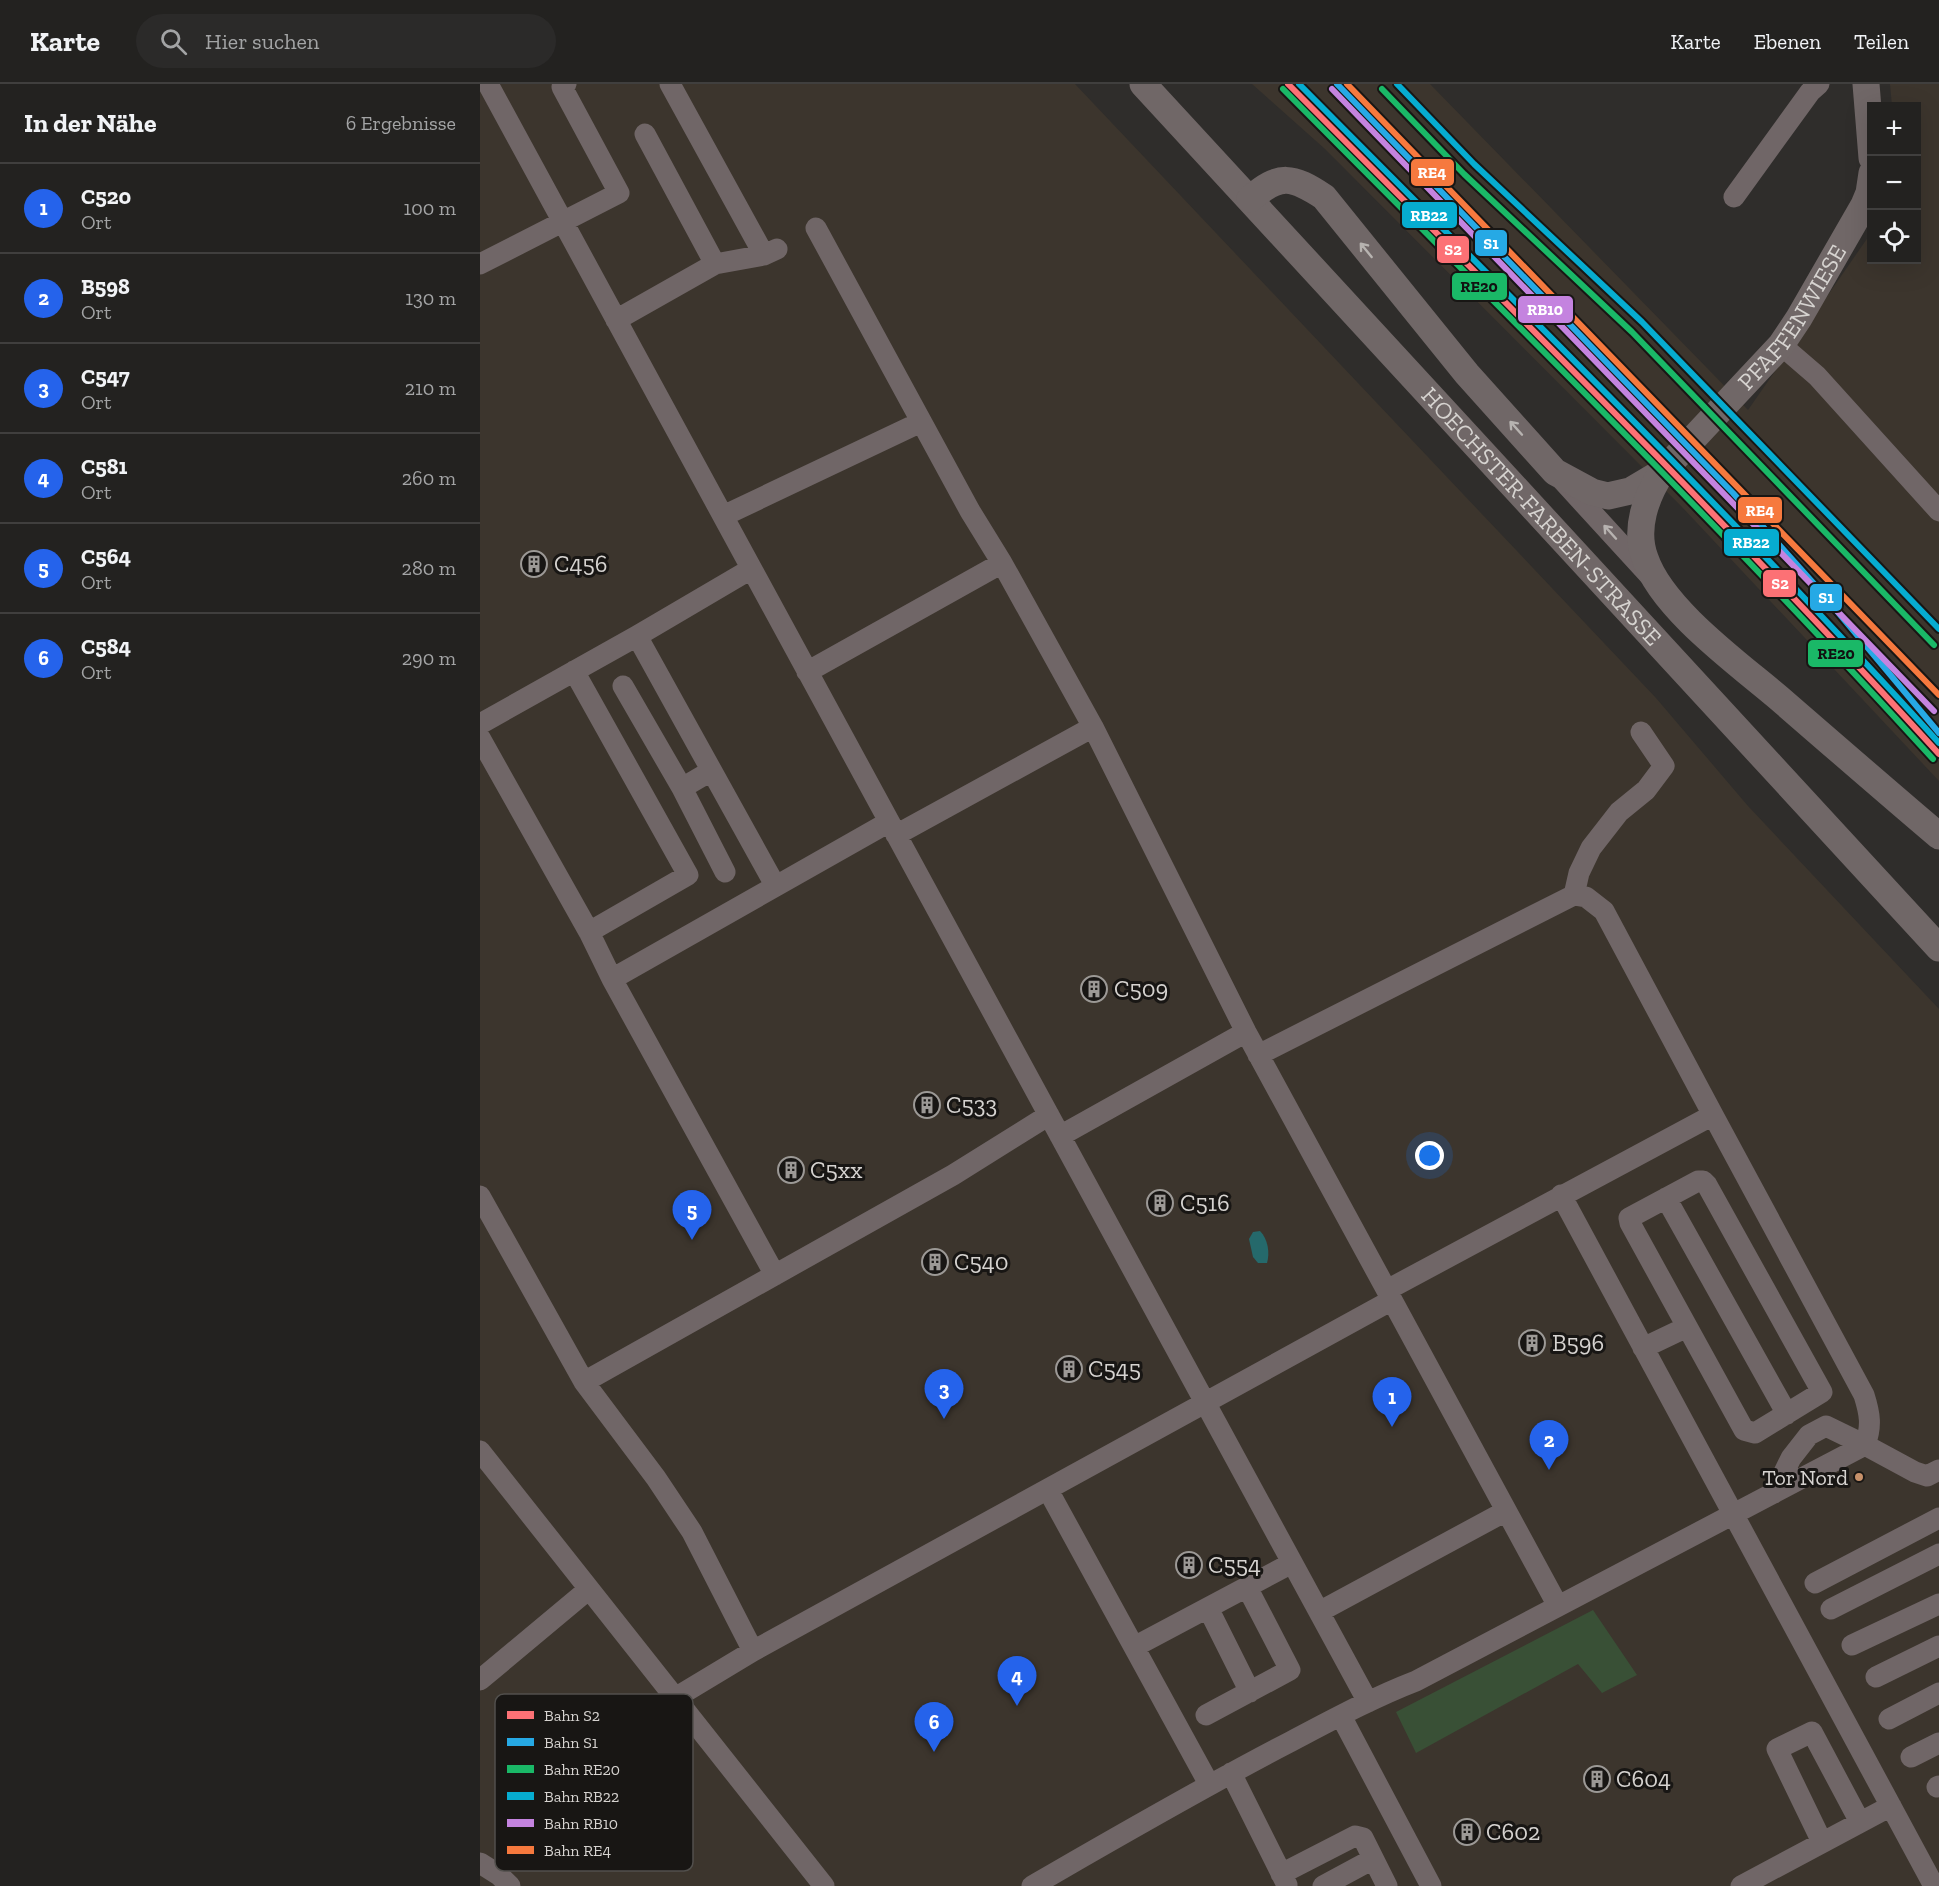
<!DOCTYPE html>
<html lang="de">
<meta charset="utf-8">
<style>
body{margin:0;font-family:"Zilla Slab",serif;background:#2b2a29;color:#f1f3f6}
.controls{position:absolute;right:18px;top:18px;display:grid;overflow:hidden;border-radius:0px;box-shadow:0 6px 24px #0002}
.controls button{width:54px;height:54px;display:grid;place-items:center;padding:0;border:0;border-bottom:2px solid #403f3e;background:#232220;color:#f1f3f6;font:30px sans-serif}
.you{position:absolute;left:950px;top:1072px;width:21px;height:21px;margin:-15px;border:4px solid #fff;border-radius:50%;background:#1a73e8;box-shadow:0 0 0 9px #1a73e833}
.badge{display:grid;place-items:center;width:39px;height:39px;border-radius:50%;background:#2563eb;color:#fff;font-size:20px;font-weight:700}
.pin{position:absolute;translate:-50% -50px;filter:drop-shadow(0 2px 3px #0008)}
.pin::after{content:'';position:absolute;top:32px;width:21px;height:18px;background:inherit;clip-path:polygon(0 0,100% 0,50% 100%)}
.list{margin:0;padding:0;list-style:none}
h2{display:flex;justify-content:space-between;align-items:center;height:78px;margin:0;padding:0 24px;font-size:26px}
h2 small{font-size:20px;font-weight:400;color:#a3a4a5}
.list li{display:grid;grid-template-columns:39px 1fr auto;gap:18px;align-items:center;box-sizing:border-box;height:90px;padding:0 24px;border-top:2px solid #403f3e}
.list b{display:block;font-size:22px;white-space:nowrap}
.list p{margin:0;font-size:20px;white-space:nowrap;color:#a3a4a5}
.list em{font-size:20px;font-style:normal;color:#a3a4a5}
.icon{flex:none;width:33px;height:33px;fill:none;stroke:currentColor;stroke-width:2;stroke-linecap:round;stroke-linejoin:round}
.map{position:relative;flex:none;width:1459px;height:1802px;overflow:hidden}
header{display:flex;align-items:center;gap:36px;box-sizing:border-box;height:84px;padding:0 30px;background:#232220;border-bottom:2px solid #403f3e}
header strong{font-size:28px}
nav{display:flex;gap:33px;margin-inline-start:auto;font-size:21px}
.search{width:420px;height:54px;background:#2b2a29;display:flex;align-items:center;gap:15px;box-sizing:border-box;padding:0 21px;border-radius:33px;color:#a3a4a5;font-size:22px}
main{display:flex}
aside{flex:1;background:#232220}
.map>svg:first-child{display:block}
.built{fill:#3c352d}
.green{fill:#395036}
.water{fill:#25696b}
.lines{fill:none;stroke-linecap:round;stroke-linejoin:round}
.minor{stroke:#706667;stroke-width:21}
.major{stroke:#706767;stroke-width:27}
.rail-1-casing{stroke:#181614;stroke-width:10}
.rail-2-casing{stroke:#181614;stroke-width:10}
.rail-3-casing{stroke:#181614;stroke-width:10}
.rail-4-casing{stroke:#181614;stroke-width:10}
.rail-5-casing{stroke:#181614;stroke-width:10}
.rail-6-casing{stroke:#181614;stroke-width:10}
.rail-1{stroke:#fc7175;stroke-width:6}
.rail-2{stroke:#26a9e5;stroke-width:6}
.rail-3{stroke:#1ab867;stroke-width:6}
.rail-4{stroke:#06acd0;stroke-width:6}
.rail-5{stroke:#c483df;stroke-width:6}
.rail-6{stroke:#f6793e;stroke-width:6}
.oneway{stroke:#b7b3b0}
.oneway2{stroke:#b7b2b0}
.bus-dot{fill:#c7916a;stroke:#181614;stroke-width:2}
.labels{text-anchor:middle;stroke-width:6;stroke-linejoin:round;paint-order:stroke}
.bus-label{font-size:22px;fill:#d6d3d0;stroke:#181614;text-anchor:end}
.street-label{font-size:24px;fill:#d6d3d0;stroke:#181614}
.poi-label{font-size:24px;fill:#d6d3d0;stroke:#181614;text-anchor:start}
.key{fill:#181614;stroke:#514f4c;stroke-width:1.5}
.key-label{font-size:16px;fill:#d6d3d0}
.line-badge{stroke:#181614;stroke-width:2}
.badge-label{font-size:16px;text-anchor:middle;font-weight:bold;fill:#fff}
.pale-badge-label{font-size:16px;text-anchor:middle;font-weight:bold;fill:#111}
</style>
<header>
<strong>Karte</strong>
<div class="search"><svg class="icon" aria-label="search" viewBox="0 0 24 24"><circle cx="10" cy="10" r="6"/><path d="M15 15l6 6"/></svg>Hier suchen</div>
<nav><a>Karte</a><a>Ebenen</a><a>Teilen</a></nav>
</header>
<main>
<aside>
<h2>In der Nähe<small>6 Ergebnisse</small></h2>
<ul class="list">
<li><span class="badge">1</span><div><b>C520</b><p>Ort</p></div><em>100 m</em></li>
<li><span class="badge">2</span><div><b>B598</b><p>Ort</p></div><em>130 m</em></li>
<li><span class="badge">3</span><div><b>C547</b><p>Ort</p></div><em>210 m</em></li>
<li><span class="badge">4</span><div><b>C581</b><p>Ort</p></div><em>260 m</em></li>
<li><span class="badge">5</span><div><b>C564</b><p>Ort</p></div><em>280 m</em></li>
<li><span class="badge">6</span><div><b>C584</b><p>Ort</p></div><em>290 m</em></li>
</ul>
</aside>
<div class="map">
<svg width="1459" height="1802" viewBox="0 0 1459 1802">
<rect width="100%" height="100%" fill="#2f2d2b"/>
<!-- built -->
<path class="built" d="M0 0H595L1176 614 1268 722 1459 925V1802H0Z
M772 0H950L1268 326 1391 149 1392 176H1436V22H1412L1410 0H1459V697L1202 423 845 65Z"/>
<!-- green -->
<path class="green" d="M1113 1526 1157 1591 1122 1609 1098 1580 936 1669 916 1628Z"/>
<!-- water -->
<path class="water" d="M780 1147C788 1155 790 1169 787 1179H778L773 1173 769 1155 773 1148Z"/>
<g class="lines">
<!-- minor -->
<path class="minor" d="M8 0 888 1618
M190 0 284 171
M165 50 235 180
M1254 113 1330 8 1339 0
M336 144 490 427 522 479 613 643 766 948 912 1216
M0 180 139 109 82 3 86 0
M136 236 235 180 284 171 297 165
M1301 261 1337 292 1459 427
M1083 397 1169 491
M243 432 441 338
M157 552 295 801
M94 587 208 791 109 848 132 895 409 738
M327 588 522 479
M143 602 202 704
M0 640 157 552 271 485
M0 654 109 848
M231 687 202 704 245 788
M416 751 613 643
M1094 811 1099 789 1111 764 1139 728 1166 706 1184 682 1161 648
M132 895 295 1191
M778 971 1094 811 1106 813 1124 827 1233 1031
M580 1052 766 948
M1218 1097H1223L1227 1101 1342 1308 1275 1349 1264 1346 1150 1139 1149 1134Z
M1081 1111 1454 1802
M0 1112 104 1298 176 1394 212 1448 273 1567
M1186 1114 1307 1330
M907 1206 1233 1031 1384 1311C1390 1330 1392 1342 1385 1361L1346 1342 1329 1351 1311 1374 1294 1409
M1163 1264 1207 1243
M104 1298 473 1091 569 1031
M0 1367 344 1802
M568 1406 729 1700
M1335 1499 1459 1434
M728 1524 770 1608
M1351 1525 1459 1470
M839 1528 1026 1427
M1372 1561 1459 1520
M654 1563 812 1479
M1396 1593 1459 1562
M0 1596 109 1505
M195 1614 273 1567 912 1216 1078 1522
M726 1631 810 1586 767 1503
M861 1632 951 1802
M1409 1635 1459 1609
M1431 1673 1459 1659
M751 1689 807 1801
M1457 1703 1459 1702
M1342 1758 1297 1665 1332 1648 1380 1738
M0 1779 19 1791 30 1802
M801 1790 875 1752 883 1754 907 1802
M552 1802C637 1753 721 1704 808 1659 850 1637 892 1614 936 1597L1385 1361 1435 1388 1447 1392 1459 1386
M843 1802 893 1775
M1261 1802 1411 1722"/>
<!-- major -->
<g class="major">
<path id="s1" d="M663 0 1459 864"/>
<path d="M1386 0 1392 74"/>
<path id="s2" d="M770 115C800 89 812 92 844 113L987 290 1075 388 1112 408 1128 412 1150 407 1182 388 1301 261 1319 234 1384 121 1389 109 1392 89"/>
<path d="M1182 388C1166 412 1154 445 1165 474 1182 525 1259 580 1300 615 1353 661 1406 707 1459 752"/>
</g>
<defs>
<path id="rail-1" d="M808 0C1028 221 1249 440 1459 670"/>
<path id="rail-2" d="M857 0 1253 409 1336 502 1459 649"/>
<path id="rail-3" d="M803 5C1022 226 1244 445 1453 675
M902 5 984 90 1152 248 1454 561"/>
<path id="rail-4" d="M819 0C1034 217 1253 432 1459 659
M917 0 994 80 1162 238 1459 545"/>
<path id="rail-5" d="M852 5 1454 627"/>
<path id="rail-6" d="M867 0 1459 611"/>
</defs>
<!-- rail-1 casing -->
<use href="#rail-1" class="rail-1-casing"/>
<!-- rail-2 casing -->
<use href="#rail-2" class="rail-2-casing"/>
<!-- rail-3 casing -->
<use href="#rail-3" class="rail-3-casing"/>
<!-- rail-4 casing -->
<use href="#rail-4" class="rail-4-casing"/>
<!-- rail-5 casing -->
<use href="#rail-5" class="rail-5-casing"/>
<!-- rail-6 casing -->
<use href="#rail-6" class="rail-6-casing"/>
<!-- rail-1 -->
<use href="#rail-1" class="rail-1"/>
<!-- rail-2 -->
<use href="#rail-2" class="rail-2"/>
<!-- rail-3 -->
<use href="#rail-3" class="rail-3"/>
<!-- rail-4 -->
<use href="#rail-4" class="rail-4"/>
<!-- rail-5 -->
<use href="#rail-5" class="rail-5"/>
<!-- rail-6 -->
<use href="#rail-6" class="rail-6"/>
</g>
<!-- one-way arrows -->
<defs><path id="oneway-shaft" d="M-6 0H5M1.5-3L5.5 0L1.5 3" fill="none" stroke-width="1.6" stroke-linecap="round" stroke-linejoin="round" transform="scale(1.5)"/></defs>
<g class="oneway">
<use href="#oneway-shaft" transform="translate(886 166) rotate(-129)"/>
<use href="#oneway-shaft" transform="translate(1036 344) rotate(-132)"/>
</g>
<use class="oneway2" href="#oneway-shaft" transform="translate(1130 448) rotate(-132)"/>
<!-- icons -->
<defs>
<symbol id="building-ring" viewBox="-11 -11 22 22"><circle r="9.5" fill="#181614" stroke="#9c9996" stroke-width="1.5"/><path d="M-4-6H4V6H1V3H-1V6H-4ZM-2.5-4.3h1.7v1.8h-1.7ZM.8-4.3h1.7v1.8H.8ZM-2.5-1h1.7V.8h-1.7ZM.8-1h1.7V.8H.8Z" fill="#9c9996"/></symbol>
</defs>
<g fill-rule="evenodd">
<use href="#building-ring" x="39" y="465" width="30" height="30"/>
<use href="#building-ring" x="599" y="890" width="30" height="30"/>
<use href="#building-ring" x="432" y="1006" width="30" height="30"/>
<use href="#building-ring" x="296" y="1071" width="30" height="30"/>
<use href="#building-ring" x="665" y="1104" width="30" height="30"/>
<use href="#building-ring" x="440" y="1163" width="30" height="30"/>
<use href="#building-ring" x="1037" y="1244" width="30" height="30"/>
<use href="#building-ring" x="574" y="1270" width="30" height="30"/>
<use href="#building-ring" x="694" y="1466" width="30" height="30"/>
<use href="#building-ring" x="1102" y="1680" width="30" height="30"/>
<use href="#building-ring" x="972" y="1733" width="30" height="30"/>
</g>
<!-- markers -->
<circle class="bus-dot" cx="1379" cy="1393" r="5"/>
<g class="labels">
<!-- bus labels -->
<g class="bus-label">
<text x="1368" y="1401">Tor Nord</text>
</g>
<!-- street labels -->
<g class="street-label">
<text dy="8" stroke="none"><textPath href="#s2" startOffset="764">PFAFFENWIESE</textPath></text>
<text dy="8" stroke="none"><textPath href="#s1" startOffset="588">HOECHSTER-FARBEN-STRASSE</textPath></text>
</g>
<!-- poi labels -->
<g class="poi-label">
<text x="74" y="488">C456</text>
<text x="634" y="913">C509</text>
<text x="466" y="1029">C533</text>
<text x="330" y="1094">C5xx</text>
<text x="700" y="1127">C516</text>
<text x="474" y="1186">C540</text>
<text x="1072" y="1267">B596</text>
<text x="608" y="1293">C545</text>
<text x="728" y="1489">C554</text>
<text x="1136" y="1703">C604</text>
<text x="1006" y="1756">C602</text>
</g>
</g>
<!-- legend -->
<rect x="15" y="1610" width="198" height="177" rx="9" class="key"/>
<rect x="27" y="1627" width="27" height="8" fill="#fc7175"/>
<rect x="27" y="1654" width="27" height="8" fill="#26a9e5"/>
<rect x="27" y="1681" width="27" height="8" fill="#1ab867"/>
<rect x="27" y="1708" width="27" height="8" fill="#06acd0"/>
<rect x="27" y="1735" width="27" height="8" fill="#c483df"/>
<rect x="27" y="1762" width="27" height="8" fill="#f6793e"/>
<g class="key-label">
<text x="64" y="1637">Bahn S2</text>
<text x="64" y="1664">Bahn S1</text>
<text x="64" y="1691">Bahn RE20</text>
<text x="64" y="1718">Bahn RB22</text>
<text x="64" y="1745">Bahn RB10</text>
<text x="64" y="1772">Bahn RE4</text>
</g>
<g class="line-badge">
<rect x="930" y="74" width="45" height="29" rx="6" fill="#f6793e"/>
<rect x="921" y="117" width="57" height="28" rx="6" fill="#06acd0"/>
<rect x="994" y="145" width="34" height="28" rx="6" fill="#26a9e5"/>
<rect x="956" y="151" width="34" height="29" rx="6" fill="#fc7175"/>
<rect x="971" y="188" width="57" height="29" rx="6" fill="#1ab867"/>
<rect x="1037" y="211" width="57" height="29" rx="6" fill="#c483df"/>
<rect x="1257" y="412" width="46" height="28" rx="6" fill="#f6793e"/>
<rect x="1243" y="444" width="57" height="29" rx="6" fill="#06acd0"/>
<rect x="1282" y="485" width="35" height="29" rx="6" fill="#fc7175"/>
<rect x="1329" y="499" width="34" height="29" rx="6" fill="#26a9e5"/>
<rect x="1327" y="555" width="57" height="29" rx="6" fill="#1ab867"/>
</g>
<g class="badge-label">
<text x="952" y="94">RE4</text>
<text x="949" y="137">RB22</text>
<text x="1011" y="165">S1</text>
<text x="973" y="171">S2</text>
<text x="1065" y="231">RB10</text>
<text x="1280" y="432">RE4</text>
<text x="1271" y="464">RB22</text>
<text x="1300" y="505">S2</text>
<text x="1346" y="519">S1</text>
</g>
<g class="pale-badge-label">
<text x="999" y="208">RE20</text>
<text x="1356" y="575">RE20</text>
</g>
</svg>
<div class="controls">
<button>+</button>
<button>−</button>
<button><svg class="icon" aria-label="locate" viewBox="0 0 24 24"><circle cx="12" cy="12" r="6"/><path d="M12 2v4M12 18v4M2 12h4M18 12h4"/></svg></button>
</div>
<div class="you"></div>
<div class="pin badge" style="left:912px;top:1343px">1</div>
<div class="pin badge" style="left:1069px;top:1386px">2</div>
<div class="pin badge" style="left:464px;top:1335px">3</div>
<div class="pin badge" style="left:537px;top:1622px">4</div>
<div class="pin badge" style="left:212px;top:1156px">5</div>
<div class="pin badge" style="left:454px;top:1668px">6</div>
</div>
</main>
